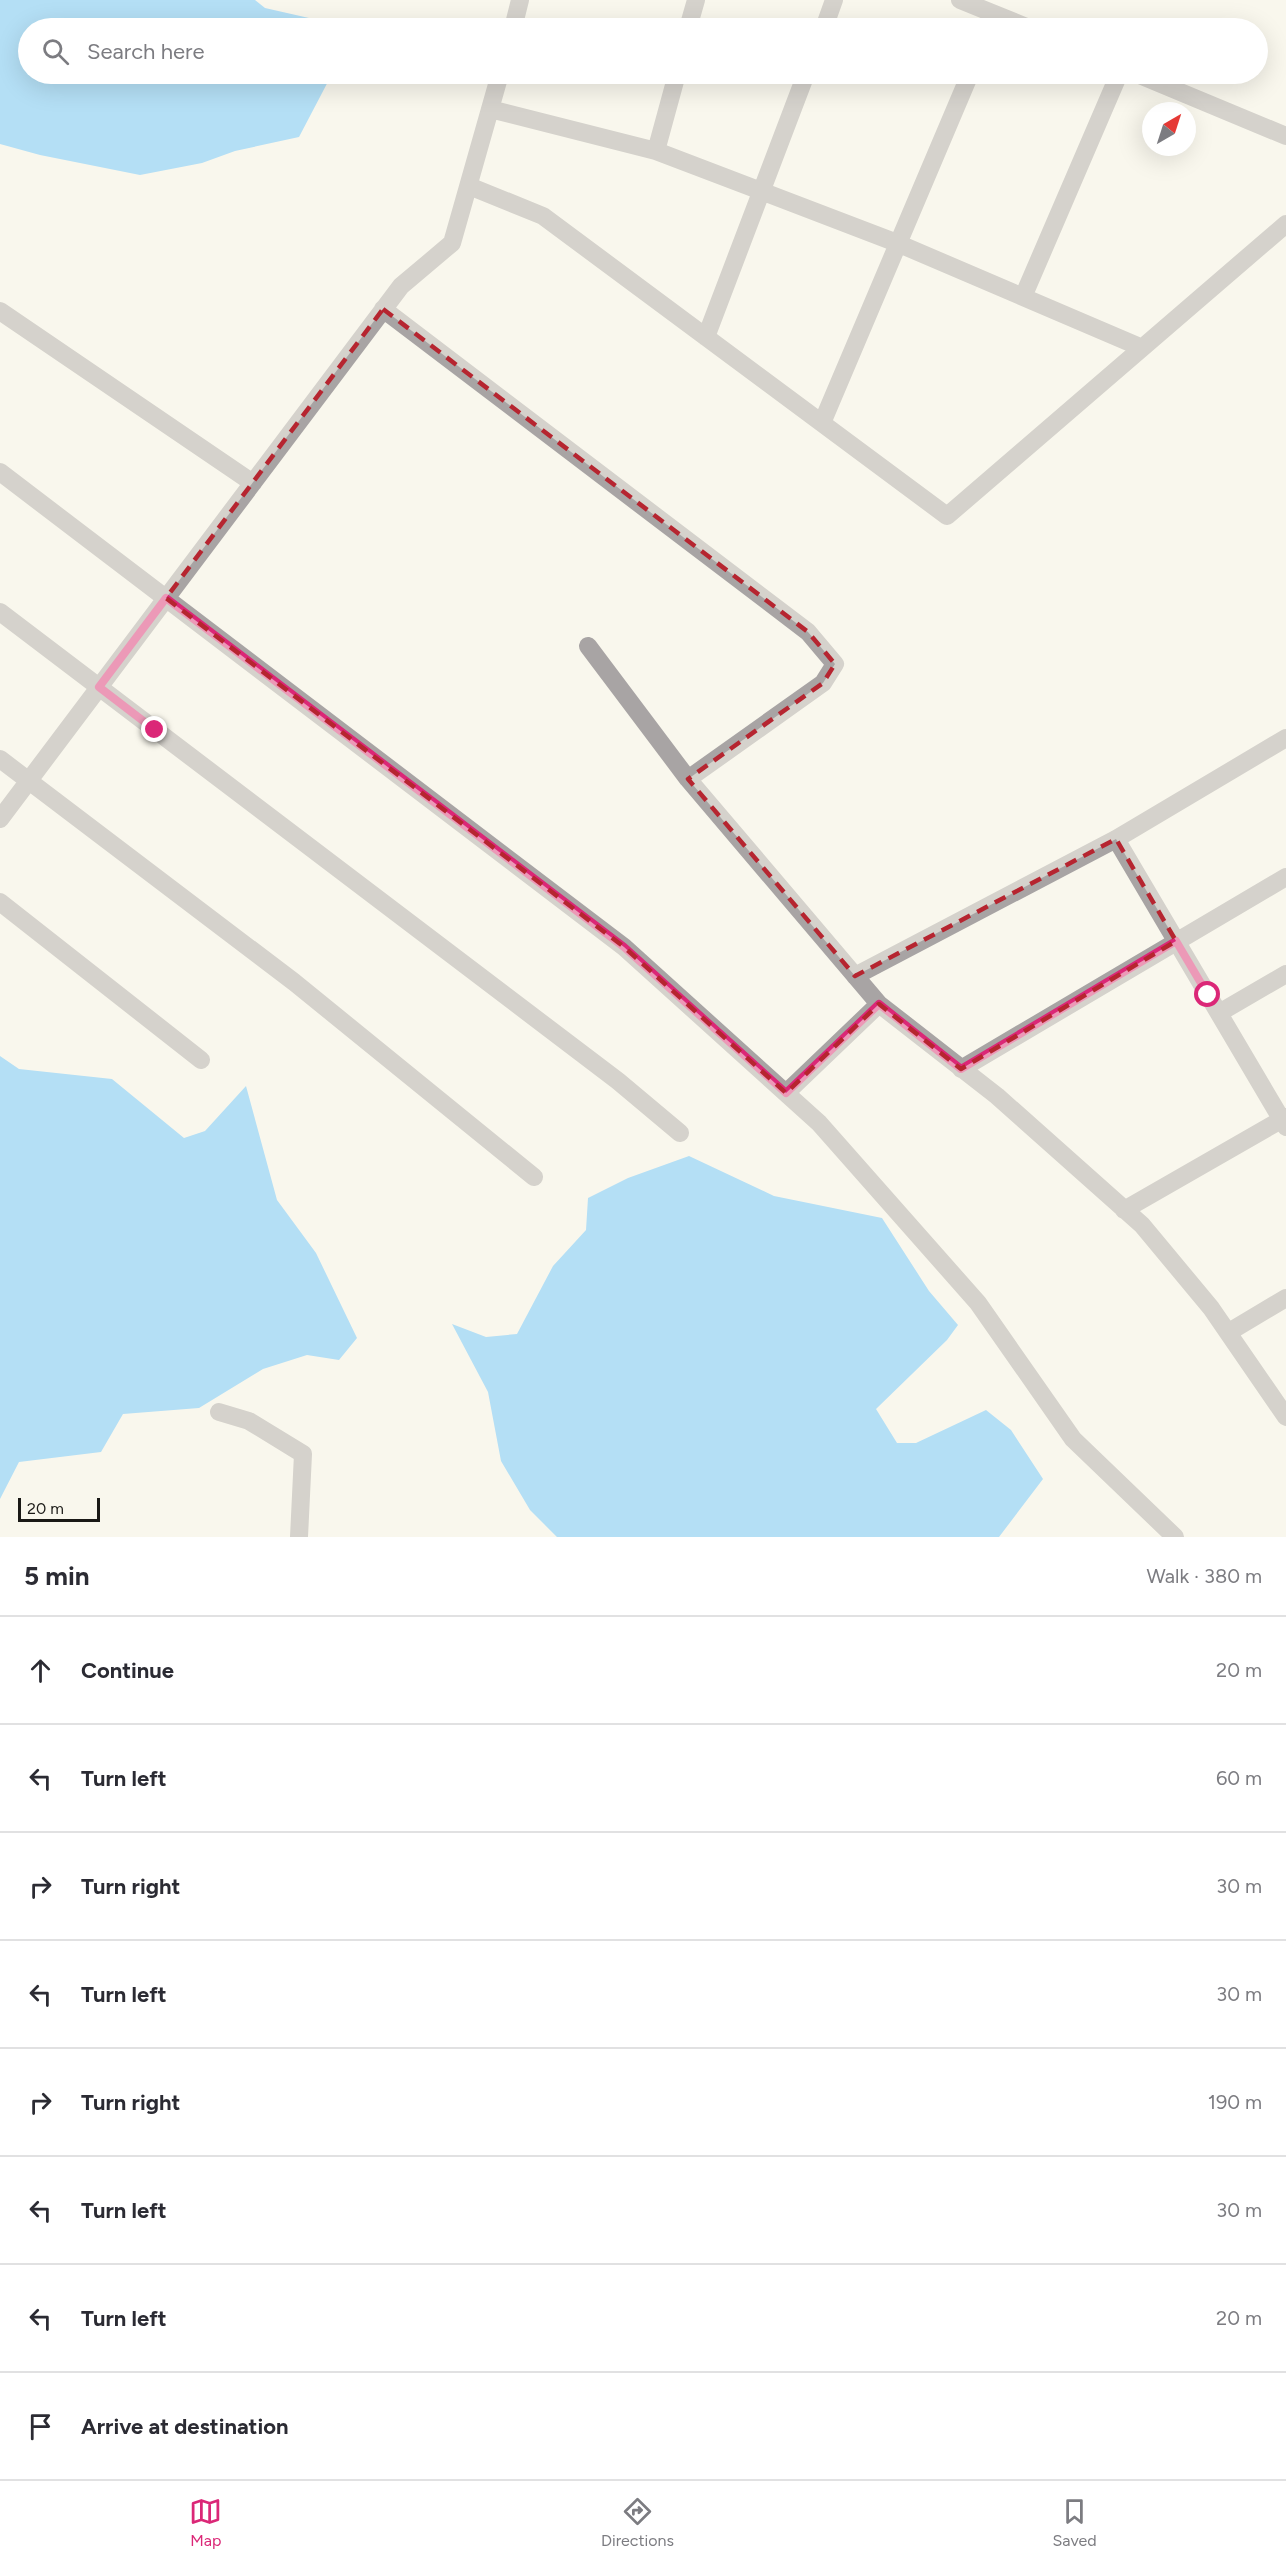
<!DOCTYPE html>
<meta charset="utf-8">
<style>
body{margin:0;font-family:Figtree,sans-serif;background:#f7f7f7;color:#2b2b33}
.compass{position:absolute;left:1142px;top:102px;width:54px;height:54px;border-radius:50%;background:#fff;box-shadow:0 6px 24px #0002;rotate:39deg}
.scale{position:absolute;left:18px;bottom:15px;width:82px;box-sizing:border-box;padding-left:6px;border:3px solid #1a1916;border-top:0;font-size:16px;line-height:21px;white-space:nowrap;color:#1a1916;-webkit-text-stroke:4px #f9f7ed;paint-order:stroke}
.stop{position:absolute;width:18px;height:18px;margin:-14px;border:4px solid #db2777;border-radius:50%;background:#fff}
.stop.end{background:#db2777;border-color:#fff;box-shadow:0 2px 6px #0008}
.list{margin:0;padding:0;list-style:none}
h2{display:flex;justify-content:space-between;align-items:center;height:78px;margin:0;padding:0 24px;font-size:26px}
h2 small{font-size:20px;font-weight:400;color:#7c7c81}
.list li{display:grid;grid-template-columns:39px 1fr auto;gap:18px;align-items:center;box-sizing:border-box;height:108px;padding:0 24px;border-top:2px solid #e1e1e2}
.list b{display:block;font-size:22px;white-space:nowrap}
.list em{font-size:20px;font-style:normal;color:#7c7c81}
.icon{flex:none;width:33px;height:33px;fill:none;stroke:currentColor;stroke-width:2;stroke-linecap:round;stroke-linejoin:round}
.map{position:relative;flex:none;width:1286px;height:1537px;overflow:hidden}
.search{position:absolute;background:#fff;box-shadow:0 6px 24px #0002;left:18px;right:18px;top:18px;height:66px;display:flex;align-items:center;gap:15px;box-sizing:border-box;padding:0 21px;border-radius:33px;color:#7c7c81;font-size:22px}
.sheet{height:942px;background:#fff}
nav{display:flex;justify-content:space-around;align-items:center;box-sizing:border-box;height:84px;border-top:2px solid #e1e1e2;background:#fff;font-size:16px;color:#7c7c81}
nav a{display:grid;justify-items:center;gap:3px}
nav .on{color:#db2777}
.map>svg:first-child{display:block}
.water{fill:#60c0ff}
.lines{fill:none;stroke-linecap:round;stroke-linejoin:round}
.minor{stroke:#a8a4a4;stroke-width:18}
.route{stroke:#db2777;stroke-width:8}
.marked{fill:none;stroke:#b62530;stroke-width:4.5;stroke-dasharray:12 8;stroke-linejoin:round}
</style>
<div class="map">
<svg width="1286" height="1537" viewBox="0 0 1286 1537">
<rect width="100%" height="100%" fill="#f9f7ed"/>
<!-- water -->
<path class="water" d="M0 0H255L265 8 353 28H28V74H332L299 137 235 151 202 163 140 175 40 155 0 144Z
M0 1056 19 1069 112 1079 184 1138 205 1131 246 1086 277 1200 316 1253 357 1338 339 1360 307 1355 263 1369 199 1408 123 1414 101 1452 19 1462 0 1499Z
M689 1156 774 1196 882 1218 929 1291 958 1325 947 1340 876 1409 897 1443H916L986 1410 1011 1430 1043 1479 999 1537H557L530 1510 501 1461 488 1392 452 1324 486 1337 517 1334 553 1266 586 1230 588 1198 628 1178Z"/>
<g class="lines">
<!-- minor -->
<path class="minor" d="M960 0 1029 28
M513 28 520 0
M688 28 696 0
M824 28 834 0
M1137 74 1286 136
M490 109 656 151 897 243 1140 347
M656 151 677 74
M469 186 543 216 947 516 1286 224
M1023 297 1119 74
M383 309 808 632 835 664 823 683 688 779
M0 311 253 483
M706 337 806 74
M822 423 970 74
M0 472 624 947 819 1123 978 1303 1073 1439 1175 1537
M0 612 618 1081 680 1133
M588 646 688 779 879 1004 997 1096 1142 1225 1211 1308 1286 1417
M0 759 294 982 534 1177
M0 819 401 286 452 243 500 74
M1116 839 1286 1127
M0 902 201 1060
M855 976 1116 839 1286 738
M1219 1013 1286 974
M961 1069 1286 877
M786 1093 879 1004
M1124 1210 1286 1117
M1229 1332 1286 1298
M219 1412 249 1421 303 1454 299 1537"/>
</g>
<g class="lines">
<!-- route -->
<path class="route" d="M155 730 99 687 166 598 624 947 786 1093 879 1004 961 1069 1176 941 1208 995"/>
</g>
<!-- marked area -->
<path d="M0 0H1286V1537H0ZM383 309 808 632 835 664 823 683 688 779 855 976 1116 839 1176 941 961 1069 879 1004 786 1093 624 947 166 598Z" fill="#f9f7ed" fill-opacity=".55" fill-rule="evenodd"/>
<path class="marked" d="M383 309 808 632 835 664 823 683 688 779 855 976 1116 839 1176 941 961 1069 879 1004 786 1093 624 947 166 598Z"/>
</svg>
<svg class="compass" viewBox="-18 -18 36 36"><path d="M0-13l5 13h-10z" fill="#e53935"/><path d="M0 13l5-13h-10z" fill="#7c7c81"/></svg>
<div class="scale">20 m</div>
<div class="stop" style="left:1208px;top:995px"></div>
<div class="stop end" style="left:155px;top:730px"></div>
<div class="search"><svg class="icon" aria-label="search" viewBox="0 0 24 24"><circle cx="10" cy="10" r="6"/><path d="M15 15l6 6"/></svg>Search here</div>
</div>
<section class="sheet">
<h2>5 min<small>Walk · 380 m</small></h2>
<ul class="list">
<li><svg class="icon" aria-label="ahead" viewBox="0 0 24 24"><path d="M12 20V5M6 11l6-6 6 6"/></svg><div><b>Continue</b></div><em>20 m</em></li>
<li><svg class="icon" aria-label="left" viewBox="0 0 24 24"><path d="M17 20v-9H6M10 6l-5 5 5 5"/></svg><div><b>Turn left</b></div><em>60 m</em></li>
<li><svg class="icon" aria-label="right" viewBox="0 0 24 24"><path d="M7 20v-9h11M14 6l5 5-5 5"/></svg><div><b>Turn right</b></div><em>30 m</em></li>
<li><svg class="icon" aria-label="left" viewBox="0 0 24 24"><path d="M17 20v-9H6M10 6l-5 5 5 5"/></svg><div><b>Turn left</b></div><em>30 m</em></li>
<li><svg class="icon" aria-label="right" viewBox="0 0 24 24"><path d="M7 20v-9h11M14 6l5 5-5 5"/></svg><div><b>Turn right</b></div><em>190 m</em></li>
<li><svg class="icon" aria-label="left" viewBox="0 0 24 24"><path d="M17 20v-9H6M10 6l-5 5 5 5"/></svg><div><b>Turn left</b></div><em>30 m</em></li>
<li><svg class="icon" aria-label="left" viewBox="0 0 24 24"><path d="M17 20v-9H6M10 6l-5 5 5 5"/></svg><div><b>Turn left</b></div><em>20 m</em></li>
<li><svg class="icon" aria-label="arrive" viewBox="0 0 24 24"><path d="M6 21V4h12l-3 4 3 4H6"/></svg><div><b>Arrive at destination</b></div></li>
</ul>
</section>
<nav>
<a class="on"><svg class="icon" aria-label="map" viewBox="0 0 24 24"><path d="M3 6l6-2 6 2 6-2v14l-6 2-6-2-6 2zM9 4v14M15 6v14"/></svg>Map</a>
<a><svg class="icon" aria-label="directions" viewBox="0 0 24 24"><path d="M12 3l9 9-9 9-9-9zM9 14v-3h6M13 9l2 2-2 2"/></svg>Directions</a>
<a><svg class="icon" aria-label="saved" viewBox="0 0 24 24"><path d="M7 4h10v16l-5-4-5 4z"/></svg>Saved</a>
</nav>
